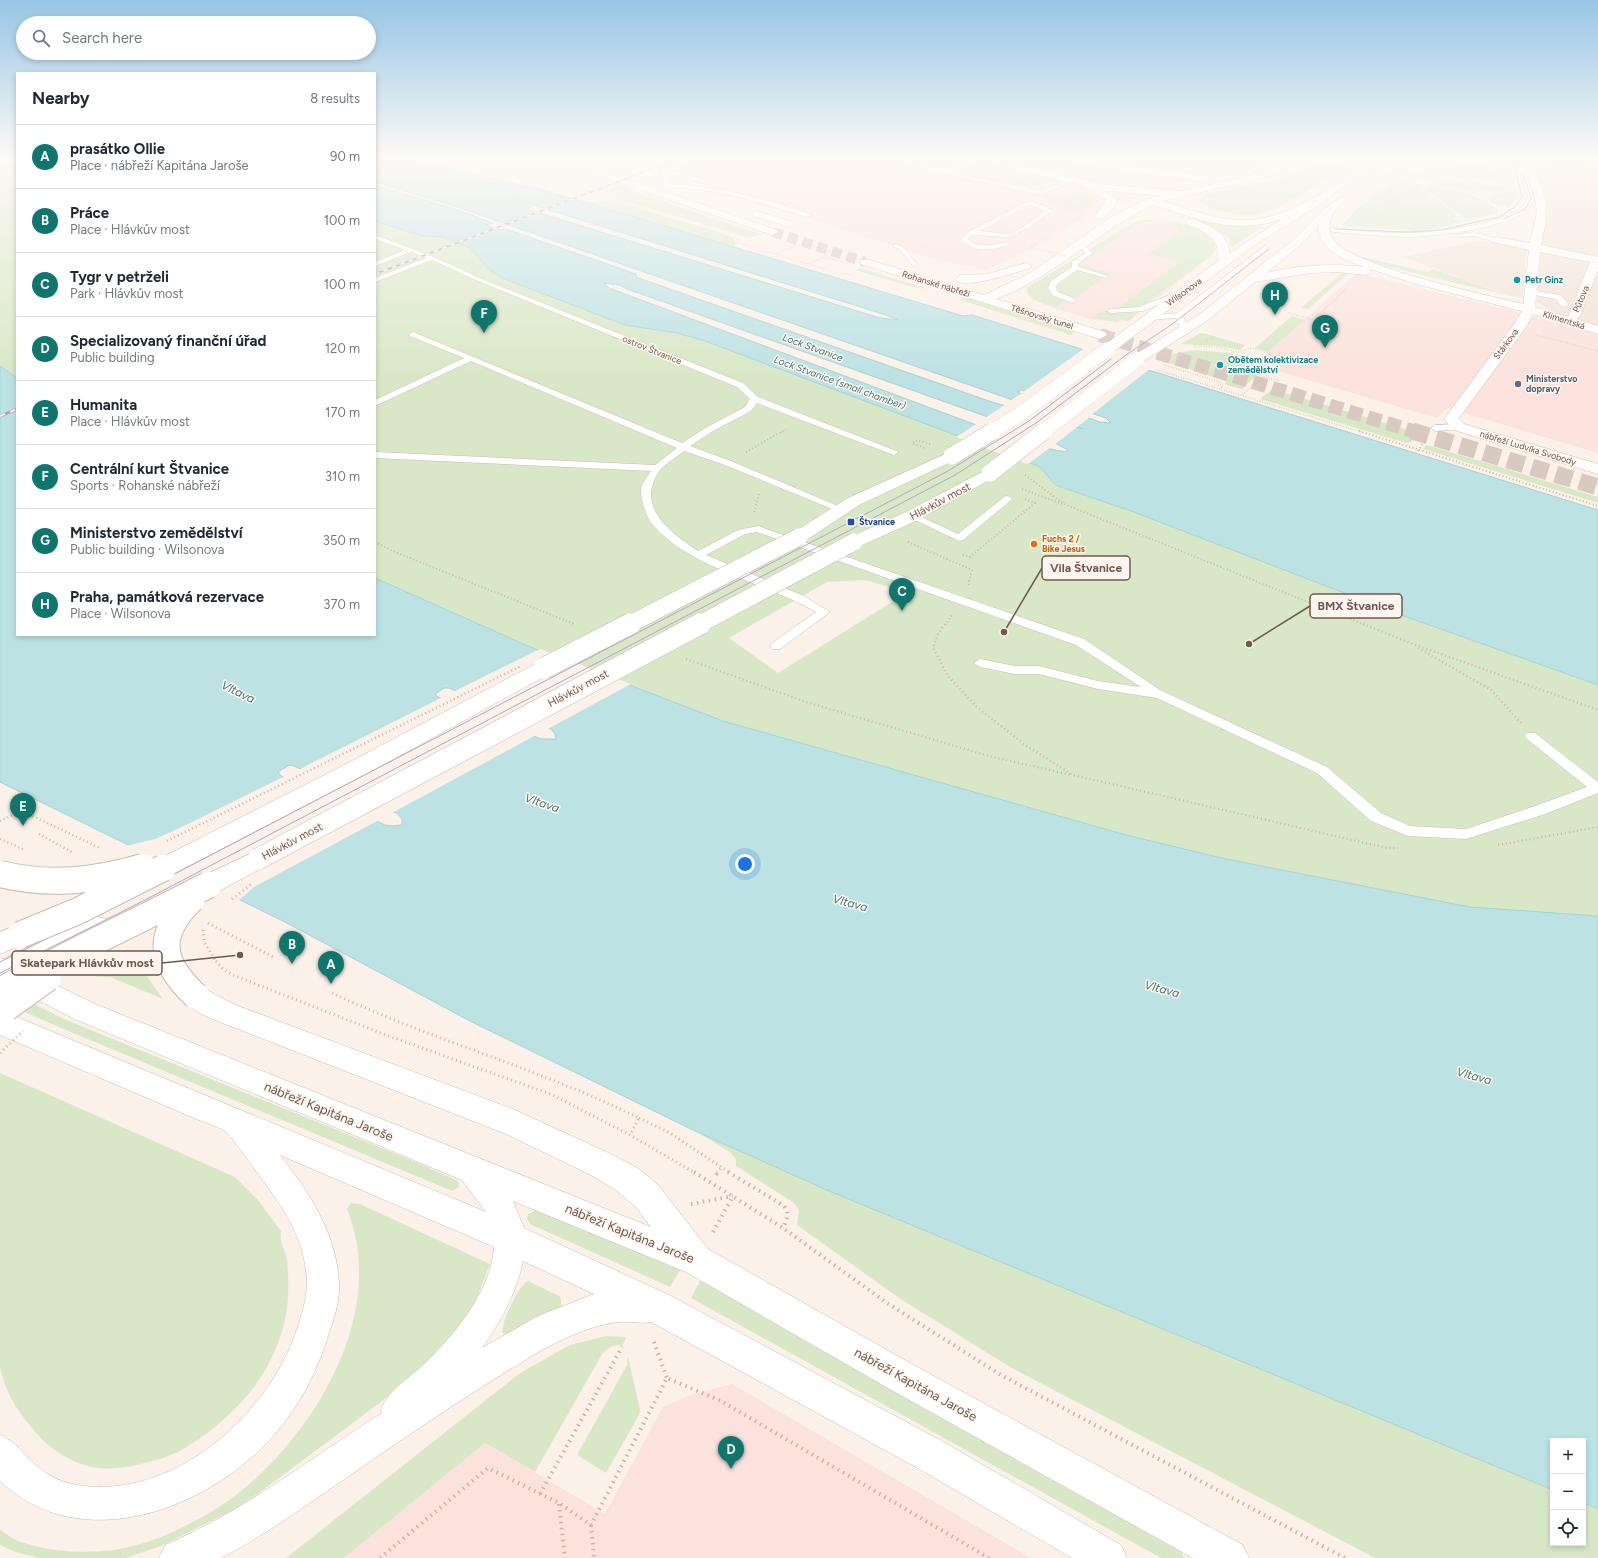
<!DOCTYPE html>
<meta charset="utf-8">
<style>
body{margin:0;font-family:Figtree,sans-serif;background:#f6f6f7;color:#1f2937}
.controls{position:absolute;right:12px;bottom:12px;display:grid;overflow:hidden;border-radius:0px;box-shadow:0 2px 6px #0003}
.controls button{width:36px;height:36px;display:grid;place-items:center;padding:0;border:0;border-bottom:1px solid #e0e1e3;background:#fff;color:#1f2937;font:20px sans-serif}
.you{position:absolute;left:745px;top:864px;width:14px;height:14px;margin:-10px;border:3px solid #fff;border-radius:50%;background:#1a73e8;box-shadow:0 0 0 6px #1a73e833}
.badge{display:grid;place-items:center;width:26px;height:26px;border-radius:50%;background:#0f766e;color:#fff;font-size:13px;font-weight:700}
.pin{position:absolute;translate:-50% -33px;filter:drop-shadow(0 1px 2px #0008)}
.pin::after{content:'';position:absolute;top:21px;width:14px;height:12px;background:inherit;clip-path:polygon(0 0,100% 0,50% 100%)}
.list{margin:0;padding:0;list-style:none}
h2{display:flex;justify-content:space-between;align-items:center;height:52px;margin:0;padding:0 16px;font-size:17px}
h2 small{font-size:13px;font-weight:400;color:#747a83}
.list li{display:grid;grid-template-columns:26px 1fr auto;gap:12px;align-items:center;box-sizing:border-box;height:64px;padding:0 16px;border-top:1px solid #e0e1e3}
.list b{display:block;font-size:15px;white-space:nowrap}
.list p{margin:0;font-size:13px;white-space:nowrap;color:#747a83}
.list em{font-size:13px;font-style:normal;color:#747a83}
.icon{flex:none;width:22px;height:22px;fill:none;stroke:currentColor;stroke-width:2;stroke-linecap:round;stroke-linejoin:round}
.map{position:relative;flex:none;width:1598px;height:1558px;overflow:hidden}
.search{position:absolute;background:#fff;box-shadow:0 2px 6px #0003;left:16px;top:16px;width:360px;height:44px;display:flex;align-items:center;gap:10px;box-sizing:border-box;padding:0 14px;border-radius:22px;color:#747a83;font-size:15px}
.panel{position:absolute;background:#fff;box-shadow:0 2px 6px #0003;left:16px;top:72px;width:360px;height:564px;border-radius:0px}
.map>svg:first-child{display:block}
.residential{fill:#f2e3d6}
.commercial{fill:#fbe2dc}
.industrial{fill:#ece5e1}
.green{fill:#d8e8c7;fill-rule:evenodd}
.water{fill:#bde2e4;stroke:#a4d3d5;fill-rule:evenodd}
.pier{fill:#fbf1e8}
.lines{fill:none;stroke-linecap:round;stroke-linejoin:round}
.secondary-tunnel-far2{stroke:#d9cac1;stroke-width:10;stroke-dasharray:10 5.5;stroke-linecap:butt}
.secondary-tunnel-far1{stroke:#d9cac1;stroke-width:14;stroke-dasharray:14 6;stroke-linecap:butt}
.secondary-tunnel{stroke:#d9cac1;stroke-width:17;stroke-dasharray:17 8;stroke-linecap:butt}
.lane-casing{stroke:#cfbbb1;stroke-width:1}
.street-casing{stroke:#cfbbb1;stroke-width:1}
.secondary-casing{stroke:#d1baaf;stroke-width:1}
.path-far5{stroke:#d4b1a4;stroke-width:1;stroke-dasharray:0.5 1.5;stroke-linecap:butt}
.path-far4{stroke:#d4b1a4;stroke-width:1.5;stroke-dasharray:0.5 2;stroke-linecap:butt}
.path-far3{stroke:#d4b1a4;stroke-width:2;stroke-dasharray:1 2.5;stroke-linecap:butt}
.path-far2{stroke:#d4b1a4;stroke-width:2.5;stroke-dasharray:1 3;stroke-linecap:butt}
.path-far1{stroke:#d4b1a4;stroke-width:3;stroke-dasharray:1 3.5;stroke-linecap:butt}
.path{stroke:#d4b1a4;stroke-width:4;stroke-dasharray:1.5 4.5;stroke-linecap:butt}
.lane{fill:#fff;fill-rule:evenodd}
.street{fill:#fff;fill-rule:evenodd}
.secondary{fill:#fff;fill-rule:evenodd}
.tram{stroke:#b3a6c5;stroke-width:1}
.rail-far1-casing{stroke:#b3a6c5;stroke-width:2}
.rail-casing{stroke:#b3a6c5;stroke-width:3}
.rail-far1{stroke:#fef6ee;stroke-width:1.5;stroke-dasharray:4.5;stroke-linecap:butt}
.rail{stroke:#fef6ee;stroke-width:2;stroke-dasharray:5.5;stroke-linecap:butt}
.secondary-bridge-far4-casing{stroke:#d1baaf;stroke-width:11;stroke-linecap:butt}
.secondary-bridge-far3-casing{stroke:#d1baaf;stroke-width:14;stroke-linecap:butt}
.secondary-bridge-far2-casing{stroke:#d1baaf;stroke-width:18;stroke-linecap:butt}
.secondary-bridge-far1-casing{stroke:#d1baaf;stroke-width:22;stroke-linecap:butt}
.secondary-bridge-casing{stroke:#d1baaf;stroke-width:28;stroke-linecap:butt}
.path-bridge-far2{stroke:#d4b1a4;stroke-width:1;stroke-dasharray:0.5 1.5;stroke-linecap:butt}
.path-bridge-far1{stroke:#d4b1a4;stroke-width:2.5;stroke-dasharray:1 3;stroke-linecap:butt}
.path-bridge{stroke:#d4b1a4;stroke-width:3;stroke-dasharray:1 3.5;stroke-linecap:butt}
.secondary-bridge-far4{stroke:#fff;stroke-width:10}
.secondary-bridge-far3{stroke:#fff;stroke-width:14}
.secondary-bridge-far2{stroke:#fff;stroke-width:17}
.secondary-bridge-far1{stroke:#fff;stroke-width:21}
.secondary-bridge{stroke:#fff;stroke-width:26}
.culture-dot{fill:#0f9aa8;stroke:#fef6ee;stroke-width:1.5}
.service-dot{fill:#5c6f8a;stroke:#fef6ee;stroke-width:1.5}
.transit-dot{fill:#1a4fb4;stroke:#fef6ee;stroke-width:1.5}
.food-dot{fill:#e8710a;stroke:#fef6ee;stroke-width:1.5}
.labels{text-anchor:middle;stroke-width:3;stroke-linejoin:round;paint-order:stroke}
.far-culture-label{font-size:9px;font-weight:bold;fill:#0d838f;stroke:#fef6ee;text-anchor:start}
.far-street-label{font-size:9px;fill:#74574d;stroke:#fef6ee}
.far-service-label{font-size:9px;font-weight:bold;fill:#4e5e75;stroke:#fef6ee;text-anchor:start}
.far-transit-label{font-size:9px;font-weight:bold;fill:#164399;stroke:#fef6ee;text-anchor:start}
.far-food-label{font-size:9px;font-weight:bold;fill:#c56008;stroke:#fef6ee;text-anchor:start}
.far-water-label{font-size:10px;font-style:italic;fill:#427578;stroke:#fef6ee}
.street-label{font-size:11px;fill:#74574d;stroke:#fef6ee}
.water-label{font-size:12px;font-style:italic;fill:#427578;stroke:#fef6ee}
.near-street-label{font-size:13px;fill:#74574d;stroke:#fef6ee}
.leader{fill:none;stroke:#74574d;stroke-width:1.5}
.callout-dot{fill:#74574d;stroke:#fef6ee;stroke-width:1.5}
.callout{fill:#fef6ee;stroke:#74574d;stroke-width:1.5}
.callout-label{font-size:12px;text-anchor:middle;font-weight:bold;fill:#74574d}
</style>
<div class="map">
<svg width="1598" height="1558" viewBox="0 0 1598 1558">
<rect width="100%" height="100%" fill="#fbf1e8"/>
<!-- residential -->
<path class="residential" d="M1206 157H1277L1235 176 1216 177 1193 174 1200 160Z
M1542 165 1598 170V328L1564 318 1535 301 1539 251 1549 210 1535 166Z
M1477 241 1497 242 1527 248 1523 297 1510 296 1403 257Z"/>
<!-- commercial -->
<path class="commercial" d="M609 157H661L637 167Z
M695 157H1041L1194 181 1202 184 1125 201 1070 225 1042 244 986 270 935 259 670 174 666 168Z
M1066 157H1206L1200 160 1193 174Z
M1144 220 1172 222 1197 229 1213 240 1216 249 1213 254 1129 321 1117 322 1094 320 1051 307 1034 300 1028 295 1027 291 1028 287 1135 222Z
M1357 273 1514 311 1598 335V453L1447 408 1437 418 1281 372 1268 359V352Z
M732 1384 1031 1558H344L485 1443 605 1514 663 1407 690 1395Z"/>
<!-- industrial -->
<path class="industrial" d="M1376 157H1425L1412 167Z"/>
<!-- green -->
<path class="green" d="M0 157H17V378L0 366Z
M1328 159 1349 165C1328 178 1279 211 1256 214 1246 216 1235 214 1225 212 1217 211 1206 208 1201 200L1207 194 1280 178Z
M1465 159 1481 163 1495 170 1499 178 1486 180 1446 174Z
M1402 172 1484 185 1504 187 1505 189 1483 192 1472 191 1401 173Z
M1026 174 1048 180V182C1039 188 1017 188 1009 179L1011 177 1030 183 1038 180 1015 175Z
M1400 176 1436 199 1458 217 1452 218 1460 222 1441 228 1417 231 1341 226 1357 209Z
M620 185 632 189 635 192 761 234 750 238 618 199 609 189Z
M1424 187C1458 189 1470 192 1499 210L1496 213 1470 220 1463 217Z
M1080 192 1089 194 1099 200 1080 211 1044 202C1057 195 1068 198 1080 192Z
M1505 192H1516V197L1509 208 1490 203 1491 196Z
M608 199 724 234 733 238 735 242 738 243 733 246 588 203Z
M1186 217 1223 225 1262 227 1232 247 1230 246 1229 238 1225 235Z
M1144 220C1164 219 1211 224 1216 249L1211 256 1148 302 1129 321 1120 319 1117 322 1091 318 1100 312 1116 309 1180 262 1148 254 1179 232V227L1165 221 1144 222 1078 264 1111 273 1073 299 1066 300 1056 307C1046 304 1031 302 1027 291L1028 287 1135 222Z
M375 221 422 236 442 237 468 247 491 271 502 278 625 325 677 333 705 341 1038 466C1046 471 1050 482 1058 486L1131 511 1404 616 1598 685V916L1470 907 1226 859 1126 835 723 721 528 646 375 578ZM864 580 908 592 778 673 729 638 827 582Z
M1362 257 1428 272 1433 269 1510 296 1381 265 1361 258Z
M860 268 928 289 909 286 855 270Z
M1342 273H1349L1308 309 1301 308Z
M964 297 1074 332 1071 335 960 300Z
M1292 316 1305 320 1268 352 1255 348Z
M1201 333 1206 334 1245 345 1240 350 1218 346 1180 344Z
M1194 350 1229 353 1269 364 1242 389 1227 385 1225 383 1226 381 1163 361 1173 354Z
M1272 389 1419 433 1411 442 1406 443 1260 399Z
M1427 445 1598 497V503L1423 449Z
M144 960 145 971 148 978 163 999 110 977H95Z
M0 987 66 1020 423 1165 458 1181 459 1187 452 1191 59 1027 0 1001Z
M0 1073 235 1177 258 1200 281 1231C279 1242 285 1249 287 1260 291 1298 287 1329 269 1363 252 1397 218 1428 185 1448 166 1460 120 1471 97 1468 71 1464 48 1448 32 1428 16 1409 5 1391 0 1367Z
M695 1131 829 1191 1553 1490V1543H1583V1503L1598 1509V1558H1375L1010 1367 899 1298 797 1225 799 1210 794 1203 736 1166V1159L730 1152Z
M351 1203 360 1204 490 1264 471 1313 446 1349 413 1378 259 1493 231 1511 161 1546 126 1558H40L15 1552 0 1545V1530C7 1534 14 1540 21 1542 54 1553 95 1555 129 1547 166 1539 217 1512 246 1487 321 1423 387 1308 347 1209Z
M537 1210 682 1267 670 1287 530 1224 527 1218 528 1214Z
M702 1277 1179 1546 1184 1558H1161L691 1298Z
M528 1281 559 1296 561 1299V1306L507 1335 503 1334C499 1326 519 1284 528 1281Z
M606 1336 626 1337 622 1347 619 1345C610 1346 606 1349 601 1356L535 1472 485 1443 344 1558H286L520 1373 570 1345Z
M628 1356 640 1410 639 1415 606 1473 577 1455 627 1365Z"/>
<!-- water -->
<path class="water" d="M375 157H400L539 189 588 203 963 316 972 315 1598 510V685L1404 616 1131 511 1058 486C1050 482 1046 471 1038 466L705 341 677 333 625 325 502 278 491 271 468 247 442 237 422 236 375 221V185L455 209 493 223 485 225 499 230 506 229 636 274V277L647 281 989 401 1083 429 1007 398 463 209 375 182ZM514 199 886 315 898 320 880 318 530 210 529 208 532 207 513 200ZM604 283 619 285 627 289 1044 437 1068 450 1066 452 1030 445 609 288ZM1022 390 1106 418 1111 423 1100 422 1017 392Z
M0 366 17 378V635H375V578L528 646 723 721 1126 835 1226 859 1470 907 1598 916V1509L1583 1503V1441H1553V1490L829 1191 695 1131 470 1021 285 922 0 782ZM444 688H449L551 729 555 734 556 739H541L438 697 435 694ZM289 765 294 766 398 814 402 819V825L392 826 385 825 281 776 278 772Z"/>
<!-- pier -->
<path class="pier" d="M1085 348 1151 368 1091 415 1023 392Z
M1022 393 1090 417 1054 445 1043 439 985 418 1006 404 1049 417 1010 401Z
M978 423 1030 443 1051 447 1028 464 956 437Z
M540 649 631 684 546 730 453 692Z
M443 697 536 735 392 813 298 770Z
M285 776 379 820 254 887 238 901 126 846 155 839 186 825Z"/>
<g class="lines">
<!-- secondary-tunnel-far2 -->
<path class="secondary-tunnel-far2" d="M773 232 865 262"/>
<!-- secondary-tunnel-far1 -->
<path class="secondary-tunnel-far1" d="M1100 335 1416 432"/>
<!-- secondary-tunnel -->
<path class="secondary-tunnel" d="M1412 431 1598 487"/>
<defs>
<path id="lane" d="M542 157H548L549 158 546 160Z
M622 157H632L709 182 706 184 668 172 670 184C710 186 748 194 786 206 794 209 806 211 812 216L807 217 739 197 704 190 666 187 661 175 663 170Z
M885 157H896L945 170 973 157H984L1015 166 1012 168 979 159 952 172 1040 191 1071 179 1076 180 1041 195 946 174Z
M1276 157H1285L1245 175 1240 174Z
M1532 173 1534 176 1527 177 1534 199C1532 202 1530 207 1528 209 1507 228 1438 236 1409 237 1384 237 1358 234 1333 232L1330 230 1333 228C1358 230 1384 234 1410 233 1431 233 1528 223 1528 196L1521 176Z
M1029 201 1047 207 1052 211 1028 228 1010 237 972 235 968 239C978 249 995 245 1007 242L1009 243V245C993 250 973 254 961 239L968 232ZM1030 205 1045 211C1036 217 1018 233 1007 234 1002 234 986 231 979 231Z
M1473 232 1498 239 1499 240 1496 242 1473 236 1460 237 1457 235Z
M375 235 434 257 482 279 743 383 758 397 899 452 894 455 891 454 757 403 751 411 713 431 690 446 731 461 845 509 843 511H837L725 465 684 451C677 457 666 463 660 470 634 507 671 533 698 551L738 530 758 526 1084 639 1160 690 1327 767 1381 813 1410 826 1466 829 1535 806 1587 787 1527 739 1525 736 1527 733H1535L1598 782V793L1545 814 1466 839 1408 836 1371 821 1317 773 1157 698 1098 689 1039 674H1015L980 667 974 663 980 659 1015 666H1039L1098 681 1141 687 1076 645 757 532 745 534 706 555 804 596 830 612 780 649H772L770 646 772 643 816 612C768 584 689 567 654 526 646 518 641 501 641 489 642 483 648 476 651 471L375 458V452L655 465 677 448 471 361 375 406V400L464 358 410 336 409 334 413 332 682 443 707 427 745 407 750 399 737 387 478 281 432 260 375 282V278L426 258 411 252 375 266V262L405 250 375 239Z
M1082 242 1092 253 1078 264 1079 267 1109 276 1106 278 1077 270 1057 284 1056 288 1058 292 1075 299 1076 301 1072 303 1052 295 1048 288 1051 281 1072 267V262L1085 253 1079 244Z
M896 244 903 247 917 264V266H913L899 249 894 247V245Z
M1265 246 1267 247V249L1183 316 1189 330 1188 332H1182L1176 318 1150 320 1146 318 1150 316 1177 313Z
M1529 290 1561 295 1569 305 1562 307 1556 299 1529 294Z
M1180 291 1187 293 1143 311 1111 313 1107 311 1111 309 1139 307Z
M1459 424 1463 427 1462 429 1435 431 1431 428 1435 425Z
M1007 496 1010 497 1012 499 1010 501 963 540 959 541 907 516 912 513 915 514 958 534 1004 497Z
M92 916 124 922 126 926 124 930 119 932 93 928 0 975V961Z"/>
<path id="street" d="M690 157H703L668 173 665 174 660 171Z
M1022 157H1034L1021 165 1108 185 1181 191 1186 194 1181 197 1108 191 1012 169 1007 166Z
M1051 157H1077L1204 176 1209 179 1204 182 1055 160Z
M1513 157H1548L1598 163V169L1527 161C1533 166 1535 172 1538 179 1550 209 1547 215 1541 245L1598 257V270L1580 316 1576 319 1598 326V334L1533 314 1526 327 1459 418 1464 424 1598 464V474L1454 430 1444 419 1515 323 1523 309 1529 250 1492 242 1490 240 1496 237 1530 243 1537 211 1535 197 1524 167ZM1540 252 1590 262 1568 317 1535 307Z"/>
<path id="secondary" d="M558 157H571L603 171 777 230 778 232 773 235 769 234 597 175Z
M1298 157H1311L1271 176 1163 201C1185 208 1206 216 1228 219 1279 227 1323 192 1362 166H1368L1370 168 1319 205 1253 246 1113 352H1103L1101 349 1103 346 1218 261C1219 236 1208 233 1187 224L1186 222 1187 220C1193 218 1197 221 1203 223 1218 230 1227 236 1230 253L1282 219C1234 236 1198 218 1152 205 1097 232 1054 277 996 299L1105 332 1107 335 1100 339 861 264 859 262 861 260H869L984 295 1030 273 1111 217 1147 199 1265 172Z
M1086 180 1117 199 1116 205 1104 218H1096L1095 216 1107 200 1082 185 1081 183Z
M1342 197 1347 200C1343 205 1337 207 1334 212 1330 217 1328 230 1331 236 1342 266 1500 298 1533 306L1535 309 1529 313 1416 284 1371 269 1370 273 1366 275 1338 272 1310 273 1255 282 1208 320 1143 362H1133L1131 359 1133 356 1200 314 1292 241 1324 209ZM1319 225C1316 249 1347 261 1365 267 1332 263 1299 265 1266 273L1300 245Z
M757 211 794 222 795 224 790 227 753 216 752 214 753 212Z
M1026 263 1032 266 1030 268C1017 272 963 291 955 279L961 275 988 274Z
M952 451 957 453 960 456 957 459 859 505 805 541 799 542 793 541 790 537 793 533 848 498Z
M990 468 996 470 998 473 996 476 918 520 860 546 854 547 848 546 845 542 848 538 906 512Z
M544 662 551 663 554 668 551 673 366 774 171 875 163 877 155 875 151 868 155 861 350 762 537 663Z
M258 850 266 852 270 859 266 866 217 892 208 895 199 892 196 885 199 878Z
M20 924 29 928 33 935 29 942 0 954V932Z
M0 958 95 1004 651 1227 636 1207 617 1191 591 1175 506 1134 215 1020C201 1014 189 1010 183 996L187 988 196 984 233 1004 515 1110 613 1155 639 1169 658 1185 708 1249 919 1368 1243 1545 1249 1558H1193L895 1392 686 1272 513 1201 524 1228 669 1295 940 1440 1121 1545 1127 1558H1072L914 1466 651 1322C641 1324 628 1321 617 1322 590 1326 566 1337 542 1350 476 1389 412 1432 349 1476 307 1504 266 1535 221 1558H159L165 1545C243 1512 311 1458 382 1413L381 1410C388 1391 405 1381 420 1368 452 1338 491 1293 494 1247L280 1155C310 1193 337 1235 339 1284 340 1303 333 1321 327 1339 316 1373 299 1407 275 1434 210 1509 81 1558 0 1481V1435C15 1442 18 1448 29 1459 43 1473 58 1482 77 1485 171 1501 267 1417 296 1332 301 1317 307 1299 307 1282 305 1238 284 1209 259 1175 251 1165 233 1137 225 1131 221 1128 214 1126 209 1124 194 1118 180 1112 166 1106 110 1082 55 1058 0 1035V1010L486 1212 462 1180 77 1020 0 981ZM523 1261 594 1294 538 1316 482 1348C500 1323 517 1292 523 1261Z"/>
</defs>
<!-- lane casing -->
<use href="#lane" class="lane-casing"/>
<!-- street casing -->
<use href="#street" class="street-casing"/>
<!-- secondary casing -->
<use href="#secondary" class="secondary-casing"/>
<!-- path-far5 -->
<path class="path-far5" d="M465 157 534 168
M504 157 525 161 530 160
M0 158 17 162
M1328 158 1341 162
M1442 162 1470 168
M0 164 1 177 17 193
M1476 167 1481 170 1470 168Z
M1480 168 1497 164
M1481 170 1504 174
M0 177 17 171
M1409 177 1445 186
M1406 178 1438 198 1456 213
M1452 187 1481 195 1495 204
M1482 195 1511 189
M610 196 613 199 652 211
M1065 209 1084 213
M1384 217 1372 211V207L1401 198 1400 187 1407 185 1452 187
M737 239 742 244 841 274 852 275
M784 245 791 247 803 243 829 251 851 250
M921 246 928 248
M1031 247 1043 239 1041 238
M829 251 824 257 846 263
M776 254 791 247
M809 264 824 257"/>
<!-- path-far4 -->
<path class="path-far4" d="M1289 313 1313 320 1347 288
M1536 335 1598 351
M1205 341 1216 336
M1194 346 1217 347 1238 352 1252 348 1285 359 1284 364 1263 377 1242 395
M1164 365 1217 381 1223 386 1221 388
M1157 370 1362 432
M1264 377 1280 381
M781 432 787 429"/>
<!-- path-far3 -->
<path class="path-far3" d="M1359 431 1598 506
M924 448 912 443 918 440 932 445
M1418 451 1425 441
M746 452 783 431
M1025 475 1064 504 1365 625
M1022 489 1062 504
M754 512 759 494
M375 542 395 552 574 624
M908 542 972 570 968 585
M963 555 970 557 1035 503 1025 499
M945 625 952 615"/>
<!-- path-far2 -->
<path class="path-far2" d="M945 624 938 634 933 648 948 676 977 707 1025 745 1073 775 1387 848H1398
M1363 624 1413 644 1598 710
M1418 648 1491 690 1521 723
M686 659 806 702 989 756 1071 775
M0 821 22 811 100 848
M39 834 72 852
M1498 845 1598 827"/>
<!-- path-far1 -->
<path class="path-far1" d="M208 923 273 957
M216 961 223 969 233 975 386 1035 553 1095 630 1135 695 1173
M332 993C432 1040 540 1069 639 1118L630 1135
M639 1118 670 1133 730 1173
M717 1173 721 1168"/>
<!-- path -->
<path class="path" d="M694 1172 783 1228 887 1303 1001 1375 1345 1558
M728 1172 784 1206C790 1214 787 1219 783 1228
M716 1175 718 1172
M691 1204 733 1196
M713 1232 733 1196
M654 1342 667 1378
M540 1494 622 1347
M559 1504 565 1558
M591 1525 594 1558
M380 1558 488 1468 559 1503 591 1525 667 1378 721 1401 989 1558"/>
<!-- lane -->
<use href="#lane" class="lane"/>
<!-- street -->
<use href="#street" class="street"/>
<!-- secondary -->
<use href="#secondary" class="secondary"/>
<!-- tram -->
<path class="tram" d="M1490 157 1504 163
M1500 157C1520 165 1526 179 1531 199L1525 209 1504 219
M1556 162 1598 166
M1335 229 1406 232 1441 230 1499 217 1515 207 1522 197 1514 164 1539 159 1561 161
M0 962 140 892 948 471 1029 421 1111 359
M0 973 145 900 955 475 1036 423 1126 355 1171 325 1269 249"/>
<defs>
<path id="rail-far1" d="M375 274 683 157"/>
<path id="rail" d="M0 416 17 409"/>
</defs>
<!-- rail-far1 casing -->
<use href="#rail-far1" class="rail-far1-casing"/>
<!-- rail casing -->
<use href="#rail" class="rail-casing"/>
<!-- rail-far1 -->
<use href="#rail-far1" class="rail-far1"/>
<!-- rail -->
<use href="#rail" class="rail"/>
<defs>
<path id="secondary-bridge-far4" d="M1381 172 1403 157"/>
<path id="secondary-bridge-far3" d="M991 432 1019 415 1108 349
M1043 432 1138 359"/>
<path id="secondary-bridge-far2" d="M952 456 993 431
M990 473 1044 431
M628 625 799 537
M698 625 854 542"/>
<path id="secondary-bridge-far1" d="M544 668 630 624
M258 859 700 624
M141 868 143 867"/>
<path id="secondary-bridge" d="M0 874C49 886 95 881 143 867
M192 899C156 934 159 962 196 996
M20 935 78 911 163 868
M0 991C68 953 139 921 208 885
M6 1008 48 978"/>
</defs>
<!-- secondary-bridge-far4 casing -->
<use href="#secondary-bridge-far4" class="secondary-bridge-far4-casing"/>
<!-- secondary-bridge-far3 casing -->
<use href="#secondary-bridge-far3" class="secondary-bridge-far3-casing"/>
<!-- secondary-bridge-far2 casing -->
<use href="#secondary-bridge-far2" class="secondary-bridge-far2-casing"/>
<!-- secondary-bridge-far1 casing -->
<use href="#secondary-bridge-far1" class="secondary-bridge-far1-casing"/>
<!-- secondary-bridge casing -->
<use href="#secondary-bridge" class="secondary-bridge-casing"/>
<!-- path-bridge-far2 -->
<path class="path-bridge-far2" d="M1031 247 1083 261"/>
<!-- path-bridge-far1 -->
<path class="path-bridge-far1" d="M0 839 25 850
M167 841 521 666"/>
<!-- path-bridge -->
<path class="path-bridge" d="M232 899 253 883
M203 930 204 942 216 961
M0 1053 23 1031"/>
<!-- secondary-bridge-far4 -->
<use href="#secondary-bridge-far4" class="secondary-bridge-far4"/>
<!-- secondary-bridge-far3 -->
<use href="#secondary-bridge-far3" class="secondary-bridge-far3"/>
<!-- secondary-bridge-far2 -->
<use href="#secondary-bridge-far2" class="secondary-bridge-far2"/>
<!-- secondary-bridge-far1 -->
<use href="#secondary-bridge-far1" class="secondary-bridge-far1"/>
<!-- secondary-bridge -->
<use href="#secondary-bridge" class="secondary-bridge"/>
</g>
<!-- sky -->
<linearGradient id="sky" x2="0" y2="1"><stop stop-color="#97c6e6"/><stop offset="0.42" stop-color="#fdf9f5"/><stop offset="1" stop-color="#fdf9f5" stop-opacity="0"/></linearGradient>
<rect width="1598" height="375" fill="url(#sky)"/>
<!-- markers -->
<g class="culture-dot">
<circle cx="1517" cy="280" r="4"/>
<circle cx="1220" cy="365" r="4"/>
</g>
<circle class="service-dot" cx="1518" cy="384" r="4"/>
<rect class="transit-dot" x="847" y="518" width="8" height="8" rx="2"/>
<circle class="food-dot" cx="1034" cy="544" r="4"/>
<g class="labels">
<!-- far-culture labels -->
<g class="far-culture-label">
<text x="1525" y="283">Petr Ginz</text>
<text x="1228" y="363">Obětem kolektivizace<tspan x="1228" dy="10">zemědělství</tspan></text>
</g>
<!-- far-street labels -->
<g class="far-street-label">
<text transform="translate(936 284) rotate(17)" y="3">Rohanské nábřeží</text>
<text transform="translate(1184 292) rotate(-36)" y="3">Wilsonova</text>
<text transform="translate(1581 299) rotate(-67)" y="3">Půtova</text>
<text transform="translate(1042 317) rotate(17)" y="3">Těšnovský tunel</text>
<text transform="translate(1564 320) rotate(17)" y="3">Klimentská</text>
<text transform="translate(1506 344) rotate(-54)" y="3">Stárkova</text>
<text transform="translate(652 350) rotate(22)" y="3">ostrov Štvanice</text>
<text transform="translate(1528 448) rotate(17)" y="3">nábřeží Ludvíka Svobody</text>
</g>
<!-- far-service labels -->
<g class="far-service-label">
<text x="1526" y="382">Ministerstvo<tspan x="1526" dy="10">dopravy</tspan></text>
</g>
<!-- far-transit labels -->
<g class="far-transit-label">
<text x="859" y="525">Štvanice</text>
</g>
<!-- far-food labels -->
<g class="far-food-label">
<text x="1042" y="542">Fuchs 2 /<tspan x="1042" dy="10">Bike Jesus</tspan></text>
</g>
<!-- far-water labels -->
<g class="far-water-label">
<text transform="translate(813 347) rotate(20)" y="4">Lock Stvanice</text>
<text transform="translate(840 382) rotate(20)" y="4">Lock Stvanice (small chamber)</text>
</g>
<!-- street labels -->
<g class="street-label">
<text transform="translate(940 501) rotate(-28)" y="4">Hlávkův most</text>
<text transform="translate(578 688) rotate(-28)" y="4">Hlávkův most</text>
<text transform="translate(292 841) rotate(-28)" y="4">Hlávkův most</text>
</g>
<!-- water labels -->
<g class="water-label">
<text transform="translate(238 692) rotate(26)" y="4">Vltava</text>
<text transform="translate(542 803) rotate(19)" y="4">Vltava</text>
<text transform="translate(850 903) rotate(15)" y="4">Vltava</text>
<text transform="translate(1162 989) rotate(15)" y="4">Vltava</text>
<text transform="translate(1474 1076) rotate(15)" y="4">Vltava</text>
</g>
<!-- near-street labels -->
<g class="near-street-label">
<text transform="translate(329 1111) rotate(22)" y="5">nábřeží Kapitána Jaroše</text>
<text transform="translate(630 1233) rotate(22)" y="5">nábřeží Kapitána Jaroše</text>
<text transform="translate(916 1384) rotate(29)" y="5">nábřeží Kapitána Jaroše</text>
</g>
</g>
<!-- callouts -->
<path class="leader" d="M1004 632L1042 568M1249 644L1310 606M240 955L162 963"/>
<g class="callout-dot">
<circle cx="1004" cy="632" r="4"/>
<circle cx="1249" cy="644" r="4"/>
<circle cx="240" cy="955" r="4"/>
</g>
<g class="callout">
<rect x="1042" y="556" width="88" height="24" rx="4"/>
<rect x="1310" y="594" width="92" height="24" rx="4"/>
<rect x="12" y="951" width="150" height="24" rx="4"/>
</g>
<g class="callout-label">
<text x="1086" y="572">Vila Štvanice</text>
<text x="1356" y="610">BMX Štvanice</text>
<text x="87" y="967">Skatepark Hlávkův most</text>
</g>
</svg>
<div class="controls">
<button>+</button>
<button>−</button>
<button><svg class="icon" aria-label="locate" viewBox="0 0 24 24"><circle cx="12" cy="12" r="6"/><path d="M12 2v4M12 18v4M2 12h4M18 12h4"/></svg></button>
</div>
<div class="you"></div>
<div class="pin badge" style="left:331px;top:984px">A</div>
<div class="pin badge" style="left:292px;top:964px">B</div>
<div class="pin badge" style="left:902px;top:611px">C</div>
<div class="pin badge" style="left:731px;top:1469px">D</div>
<div class="pin badge" style="left:23px;top:826px">E</div>
<div class="pin badge" style="left:484px;top:333px">F</div>
<div class="pin badge" style="left:1325px;top:348px">G</div>
<div class="pin badge" style="left:1275px;top:315px">H</div>
<div class="search"><svg class="icon" aria-label="search" viewBox="0 0 24 24"><circle cx="10" cy="10" r="6"/><path d="M15 15l6 6"/></svg>Search here</div>
<section class="panel">
<h2>Nearby<small>8 results</small></h2>
<ul class="list">
<li><span class="badge">A</span><div><b>prasátko Ollie</b><p>Place · nábřeží Kapitána Jaroše</p></div><em>90 m</em></li>
<li><span class="badge">B</span><div><b>Práce</b><p>Place · Hlávkův most</p></div><em>100 m</em></li>
<li><span class="badge">C</span><div><b>Tygr v petrželi</b><p>Park · Hlávkův most</p></div><em>100 m</em></li>
<li><span class="badge">D</span><div><b>Specializovaný finanční úřad</b><p>Public building</p></div><em>120 m</em></li>
<li><span class="badge">E</span><div><b>Humanita</b><p>Place · Hlávkův most</p></div><em>170 m</em></li>
<li><span class="badge">F</span><div><b>Centrální kurt Štvanice</b><p>Sports · Rohanské nábřeží</p></div><em>310 m</em></li>
<li><span class="badge">G</span><div><b>Ministerstvo zemědělství</b><p>Public building · Wilsonova</p></div><em>350 m</em></li>
<li><span class="badge">H</span><div><b>Praha, památková rezervace</b><p>Place · Wilsonova</p></div><em>370 m</em></li>
</ul>
</section>
</div>
